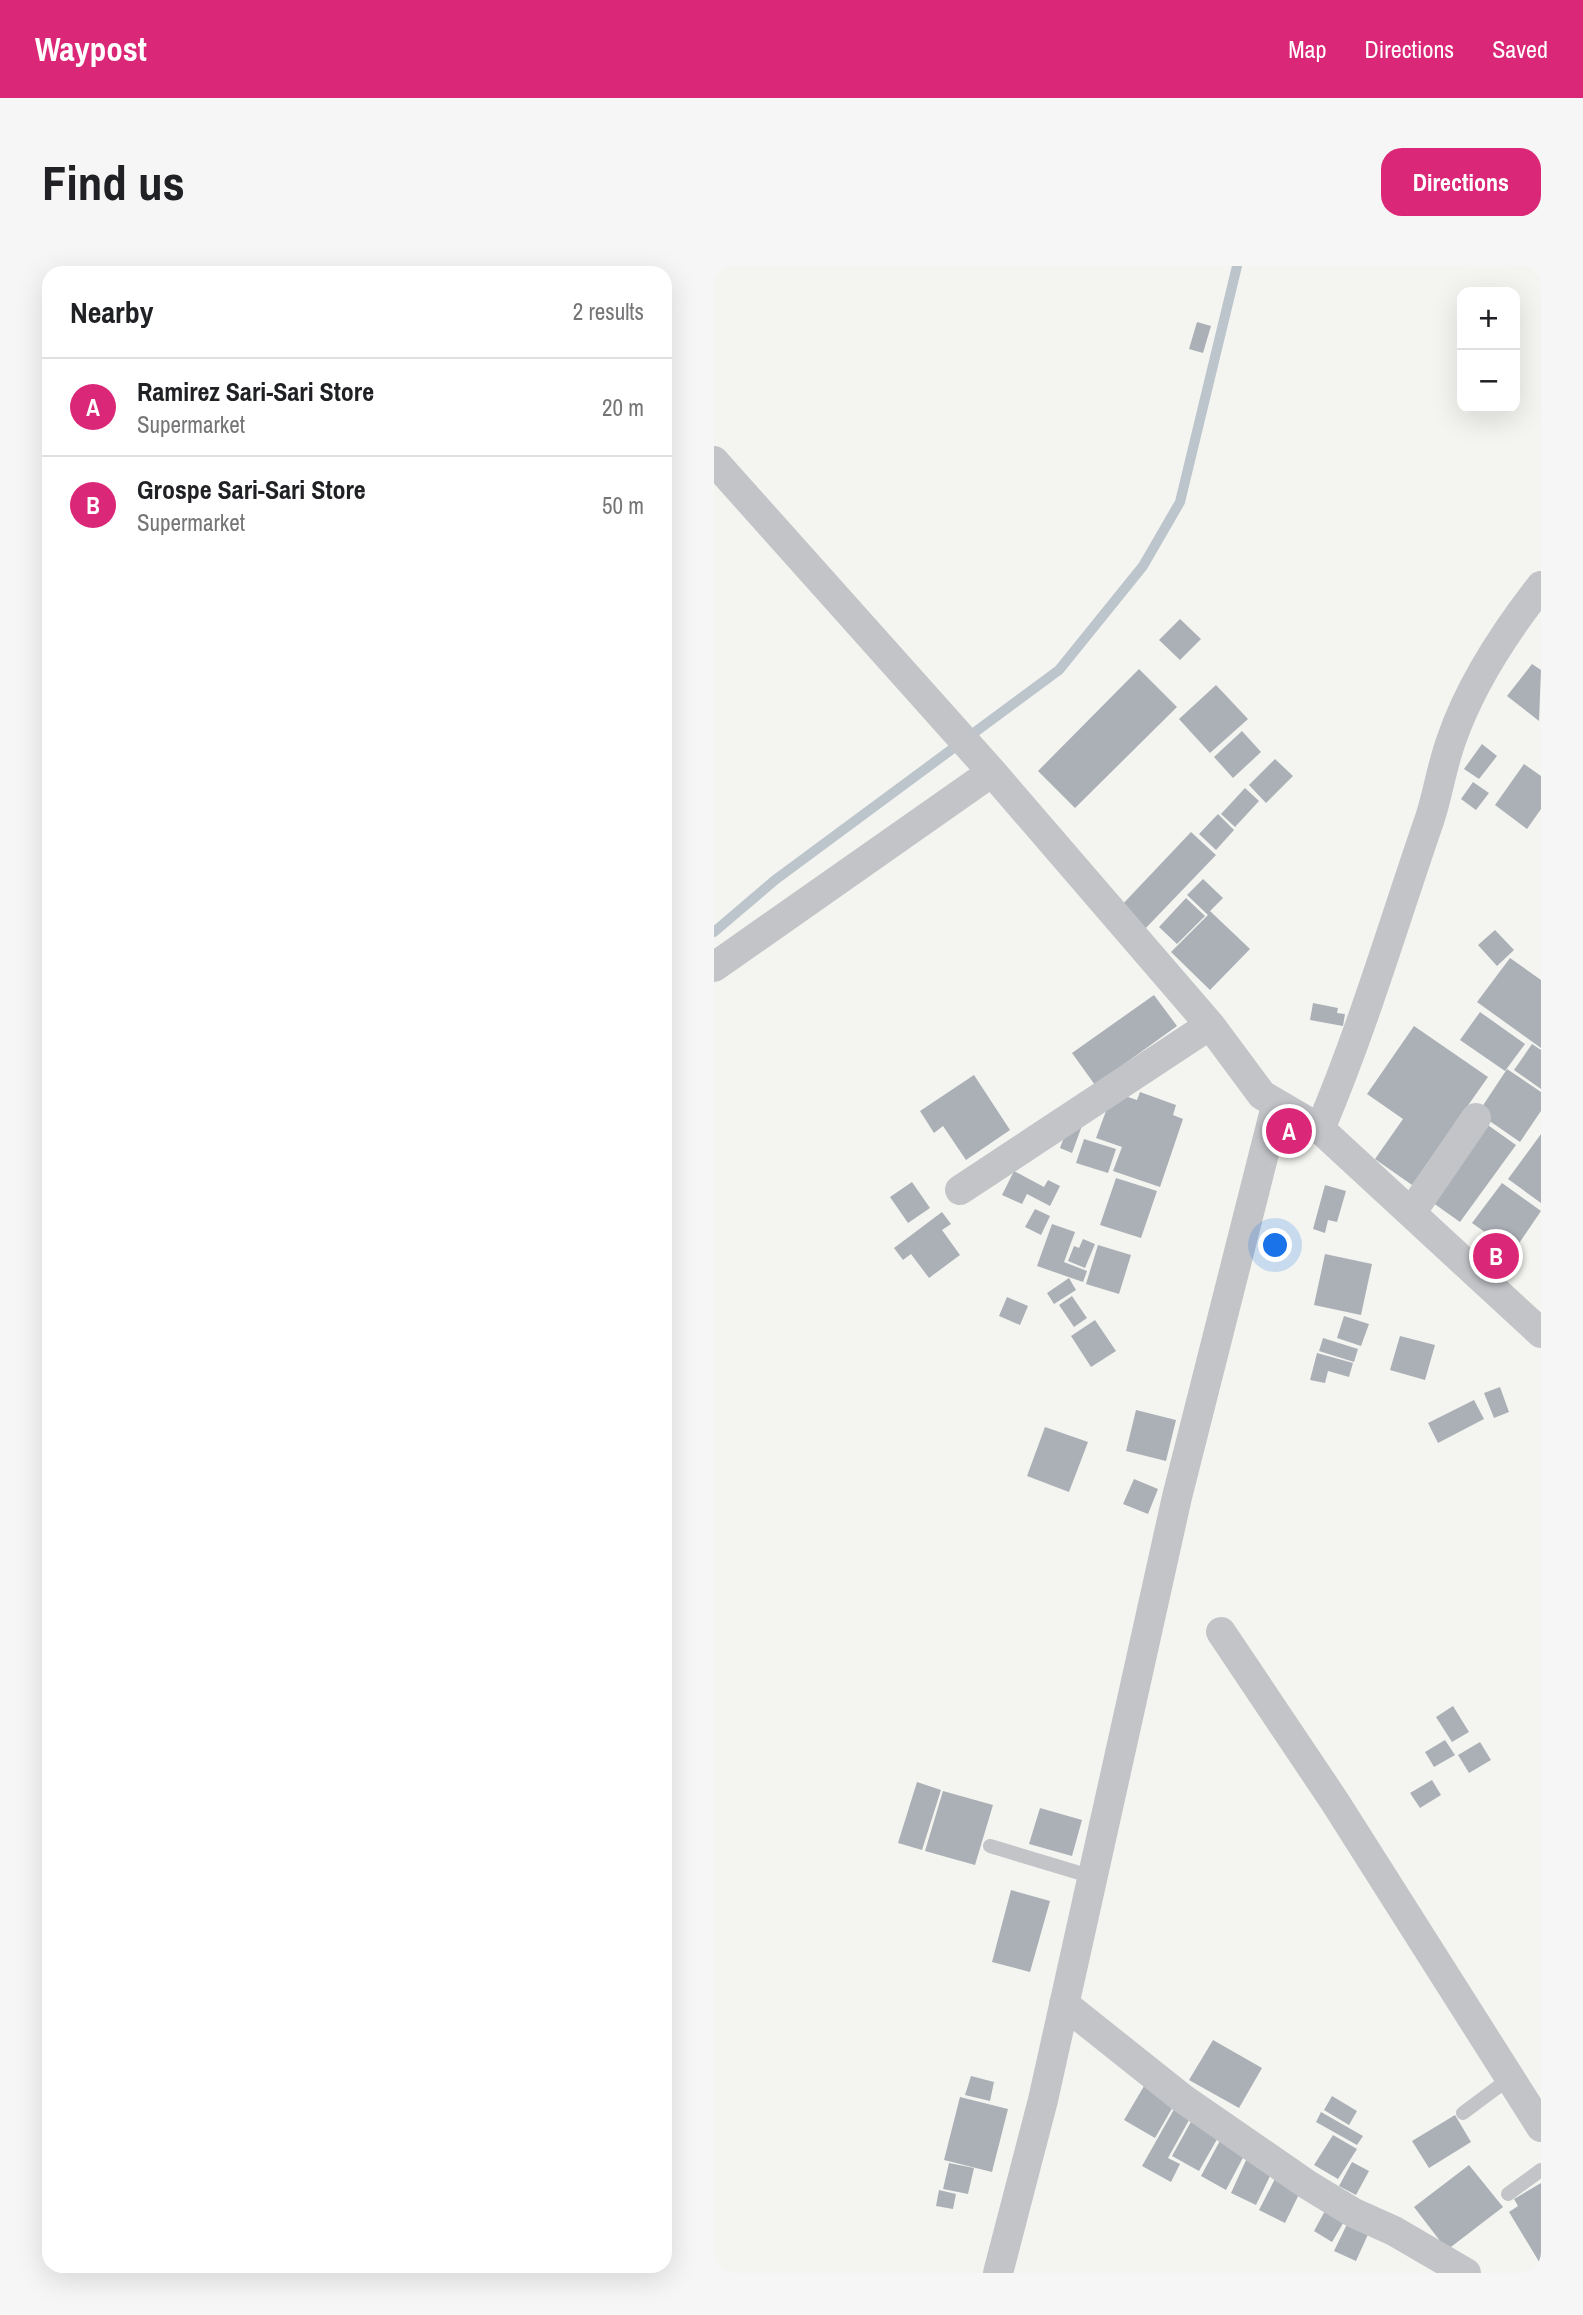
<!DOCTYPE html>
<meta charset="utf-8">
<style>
body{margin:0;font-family:"Archivo Narrow",sans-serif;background:#f6f6f6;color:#202124}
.controls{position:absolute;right:21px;top:21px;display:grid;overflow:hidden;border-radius:14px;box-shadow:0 7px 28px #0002}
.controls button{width:63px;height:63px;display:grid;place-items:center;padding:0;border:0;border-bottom:2px solid #e0e0e0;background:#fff;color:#202124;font:35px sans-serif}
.you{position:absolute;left:562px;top:980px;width:24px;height:24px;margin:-18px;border:5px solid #fff;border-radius:50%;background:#1a73e8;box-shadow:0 0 0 10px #1a73e833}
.badge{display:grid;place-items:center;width:46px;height:46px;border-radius:50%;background:#db2777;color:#fff;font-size:23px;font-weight:700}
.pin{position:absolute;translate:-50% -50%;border:4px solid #fff;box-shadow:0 2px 7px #0006}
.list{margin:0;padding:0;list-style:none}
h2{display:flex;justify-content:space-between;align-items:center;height:91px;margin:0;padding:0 28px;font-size:30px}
h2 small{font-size:23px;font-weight:400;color:#757577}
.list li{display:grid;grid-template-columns:46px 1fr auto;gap:21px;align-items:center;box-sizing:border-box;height:98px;padding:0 28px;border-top:2px solid #e0e0e0}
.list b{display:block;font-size:26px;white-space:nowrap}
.list p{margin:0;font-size:23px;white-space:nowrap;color:#757577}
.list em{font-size:23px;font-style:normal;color:#757577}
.map{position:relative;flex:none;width:827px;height:2007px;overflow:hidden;border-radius:21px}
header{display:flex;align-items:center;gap:42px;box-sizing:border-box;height:98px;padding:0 35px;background:#db2777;color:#fff}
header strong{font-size:33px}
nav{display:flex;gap:38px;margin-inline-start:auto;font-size:24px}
.intro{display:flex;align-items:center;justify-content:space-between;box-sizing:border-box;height:168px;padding:0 42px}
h1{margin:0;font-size:49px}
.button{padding:18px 32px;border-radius:21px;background:#db2777;color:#fff;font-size:24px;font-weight:700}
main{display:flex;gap:42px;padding:0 42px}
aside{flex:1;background:#fff;border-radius:21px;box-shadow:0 7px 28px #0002}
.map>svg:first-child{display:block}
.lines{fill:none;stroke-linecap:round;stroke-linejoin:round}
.stream{stroke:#bdc5cc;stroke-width:10}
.building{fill:#aab0b6}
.lane{stroke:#c2c4c8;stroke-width:14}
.street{stroke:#c2c4c8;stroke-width:30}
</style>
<header>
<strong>Waypost</strong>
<nav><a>Map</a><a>Directions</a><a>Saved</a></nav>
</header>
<div class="intro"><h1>Find us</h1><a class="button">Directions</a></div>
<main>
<aside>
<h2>Nearby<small>2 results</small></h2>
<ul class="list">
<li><span class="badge">A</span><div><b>Ramirez Sari-Sari Store</b><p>Supermarket</p></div><em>20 m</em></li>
<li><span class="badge">B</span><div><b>Grospe Sari-Sari Store</b><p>Supermarket</p></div><em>50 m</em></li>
</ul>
</aside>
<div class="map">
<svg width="827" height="2007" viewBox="0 0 827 2007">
<rect width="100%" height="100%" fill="#f4f5f0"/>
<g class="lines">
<!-- stream -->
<path class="stream" d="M0 666 61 614 345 404 429 300 466 236 523 0"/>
</g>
<!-- building -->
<path class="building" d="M483 56 497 60 489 87 475 83Z
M466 353 487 373 466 394 445 374Z
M818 398 827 404 825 455 793 430Z
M425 403 463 441 361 542 324 505Z
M502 419 534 453 496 487 465 453Z
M528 465 547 486 519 512 500 491Z
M768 478 783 490 765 513 750 503Z
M561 493 579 510 552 537 535 519Z
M810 498 827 510V543L813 563 781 539Z
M759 516 775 527 762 544 747 533Z
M531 522 545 535 521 561 507 548Z
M504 548 520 564 502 584 485 568Z
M477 566 502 589 429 665 405 642Z
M489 613 509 632 496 645 536 683 496 724 457 686 494 649 473 629Z
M472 632 491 650 463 678 445 661Z
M781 664 800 684 783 700 764 679Z
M796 692 827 714V782L763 736Z
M440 729 463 760 381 819 358 787Z
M599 737 624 742 623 747 631 748 629 760 596 754Z
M766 746 811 778 791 805 746 774Z
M700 760 774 811 698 919 661 893 689 853 653 828Z
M818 778 827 784V823L800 804Z
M793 803 827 826V845L806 876 764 847Z
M260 809 296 864 252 894 229 860 220 867 206 845Z
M399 826 423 834 426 826 462 839 459 849 469 853 446 921 399 905 408 881 382 872Z
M357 852 369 857 358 887 346 882Z
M771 857 802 879 746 956 715 934Z
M571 861 591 863 587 885 568 883Z
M827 868V937L794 913Z
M370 873 402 883 394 907 362 897Z
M300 905 330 921 334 914 346 920 336 940 313 928 308 938 288 929Z
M402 912 443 925 427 972 386 959Z
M198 916 216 942 194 957 176 931Z
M788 917 827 945 799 986 758 957Z
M611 919 632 925 623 956 614 954 611 967 599 963Z
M321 943 336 950 327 969 311 961Z
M228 946 237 958 228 964 246 989 215 1012 197 988 189 994 180 982Z
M338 958 361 966 350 996 373 1005 369 1016 323 1000Z
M369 973 381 978 371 1002 354 995 360 980 365 982Z
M780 977 795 989 783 1004 769 992Z
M384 979 417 989 405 1028 372 1018Z
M611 988 658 998 647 1049 600 1039Z
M355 1012 362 1024 340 1038 333 1027Z
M358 1030 373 1052 360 1061 345 1039Z
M293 1031 314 1040 306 1059 285 1050Z
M630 1050 655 1058 647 1080 623 1072Z
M381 1054 402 1085 377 1101 357 1070Z
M686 1070 721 1079 711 1114 676 1104Z
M609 1072 644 1083 640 1096 605 1085Z
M603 1087 639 1097 635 1111 614 1105 611 1117 596 1114Z
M786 1121 795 1146 780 1152 770 1127Z
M760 1134 770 1153 724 1177 714 1157Z
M422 1144 462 1154 452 1195 412 1185Z
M331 1161 374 1176 355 1226 313 1210Z
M420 1213 444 1223 434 1248 409 1238Z
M739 1440 755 1466 738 1476 722 1451Z
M731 1474 741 1489 720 1501 711 1486Z
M766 1476 777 1494 755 1507 744 1489Z
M718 1514 727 1529 706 1542 696 1527Z
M203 1516 227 1524 208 1584 184 1577Z
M229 1525 279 1539 261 1599 211 1585Z
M326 1542 368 1554 358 1590 315 1578Z
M297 1624 336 1635 316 1706 278 1696Z
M499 1774 548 1802 525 1842 475 1814Z
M257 1810 280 1816 276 1835 251 1829Z
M433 1815 464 1832 441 1872 410 1854Z
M618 1830 643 1845 635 1859 610 1844Z
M246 1831 294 1843 278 1906 230 1894Z
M463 1838 479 1847 454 1892 466 1898 457 1916 428 1900Z
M607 1846 649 1870 643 1879 602 1856Z
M741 1849 757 1876 715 1902 698 1875Z
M479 1852 506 1868 485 1905 458 1890Z
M509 1869 534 1882 512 1924 487 1910Z
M619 1869 643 1883 624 1913 600 1899Z
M533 1892 559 1904 542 1939 517 1927Z
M638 1896 655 1905 642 1929 625 1920Z
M235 1897 260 1902 254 1928 229 1923Z
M755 1899 789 1941 733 1984 700 1941Z
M564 1907 589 1920 571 1957 545 1944Z
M827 1917V1999L795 1946 804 1940 800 1933Z
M225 1924 242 1928 239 1943 222 1940Z
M612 1943 631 1954 618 1976 600 1965Z
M635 1954 656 1964 642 1995 620 1985Z"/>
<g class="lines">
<!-- lane -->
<path class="lane" d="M276 1580 379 1611
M749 1847 796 1812
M794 1928 827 1904"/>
<!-- street -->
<path class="street" d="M0 195 278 506 496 759 548 829 606 863 827 1067
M0 701 278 506
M606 863C649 762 680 656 716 552 724 527 728 500 737 475 756 419 791 366 827 320
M246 924 496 759
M697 947 762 852
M507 1366 621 1536 827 1861
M350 1738 468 1832 594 1919 640 1947 680 1965 752 2007
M284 2007 329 1834 463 1231 562 840"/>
</g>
</svg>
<div class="controls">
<button>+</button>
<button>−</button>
</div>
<div class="you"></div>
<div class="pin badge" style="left:575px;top:865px">A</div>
<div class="pin badge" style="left:782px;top:990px">B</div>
</div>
</main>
